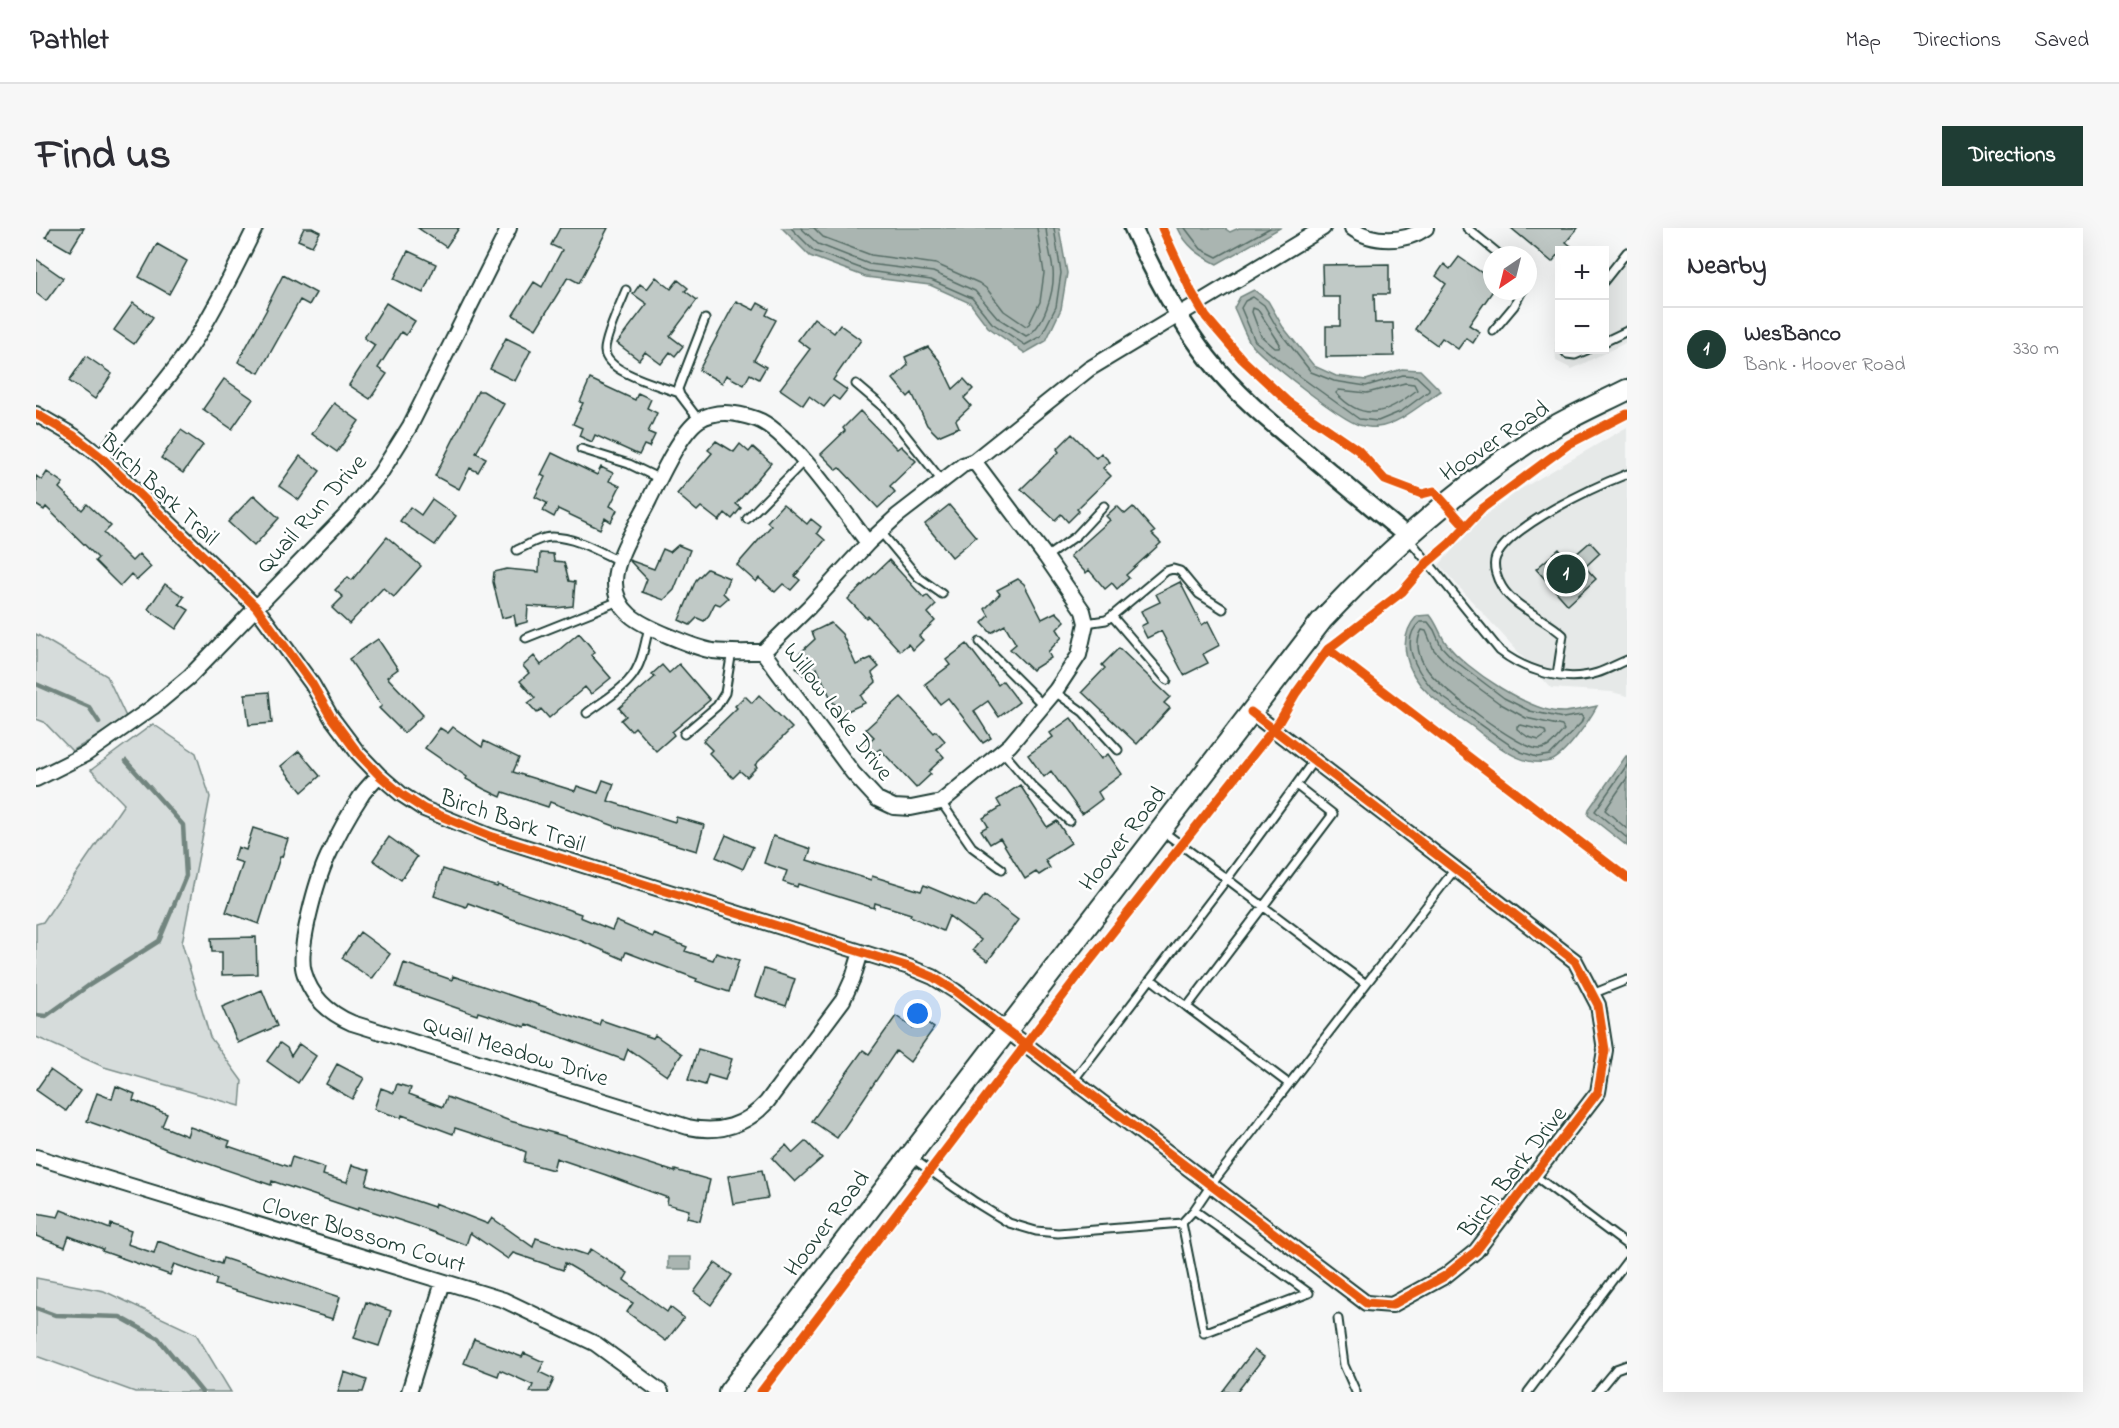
<!DOCTYPE html>
<meta charset="utf-8">
<style>
body{margin:0;font-family:"Indie Flower",sans-serif;background:#f7f7f7;color:#2b2b33}
.controls{position:absolute;right:18px;top:18px;display:grid;overflow:hidden;border-radius:0px;box-shadow:0 6px 24px #0002}
.controls button{width:54px;height:54px;display:grid;place-items:center;padding:0;border:0;border-bottom:2px solid #e1e1e2;background:#fff;color:#2b2b33;font:30px sans-serif}
.compass{position:absolute;left:1447px;top:18px;width:54px;height:54px;border-radius:50%;background:#fff;box-shadow:0 6px 24px #0002;rotate:215deg}
.you{position:absolute;left:882px;top:786px;width:21px;height:21px;margin:-15px;border:4px solid #fff;border-radius:50%;background:#1a73e8;box-shadow:0 0 0 9px #1a73e833}
.badge{display:grid;place-items:center;width:39px;height:39px;border-radius:50%;background:#1f3d34;color:#fff;font-size:20px;font-weight:700}
.pin{position:absolute;translate:-50% -50%;border:3px solid #fff;box-shadow:0 2px 6px #0006}
.list{margin:0;padding:0;list-style:none}
h2{display:flex;justify-content:space-between;align-items:center;height:78px;margin:0;padding:0 24px;font-size:26px}
h2 small{font-size:20px;font-weight:400;color:#7c7c81}
.list li{display:grid;grid-template-columns:39px 1fr auto;gap:18px;align-items:center;box-sizing:border-box;height:84px;padding:0 24px;border-top:2px solid #e1e1e2}
.list b{display:block;font-size:22px;white-space:nowrap}
.list p{margin:0;font-size:20px;white-space:nowrap;color:#7c7c81}
.list em{font-size:20px;font-style:normal;color:#7c7c81}
.map{position:relative;flex:none;width:1591px;height:1164px;overflow:hidden;border-radius:0px}
header{display:flex;align-items:center;gap:36px;box-sizing:border-box;height:84px;padding:0 30px;background:#fff;border-bottom:2px solid #e1e1e2}
header strong{font-size:28px}
nav{display:flex;gap:33px;margin-inline-start:auto;font-size:21px}
.intro{display:flex;align-items:center;justify-content:space-between;box-sizing:border-box;height:144px;padding:0 36px}
h1{margin:0;font-size:42px}
.button{padding:15px 27px;border-radius:0px;background:#1f3d34;color:#fff;font-size:21px;font-weight:700}
main{display:flex;gap:36px;padding:0 36px}
aside{flex:1;background:#fff;border-radius:0px;box-shadow:0 6px 24px #0002}
.map>svg:first-child{display:block}
.built{fill:#e6e9e8}
.green{fill:#d6dcdb;stroke:#7a8c88;stroke-width:1.5}
.water{fill:#aab5b1;stroke:#72857f;stroke-width:1.5}
.lines{fill:none;stroke-linecap:round;stroke-linejoin:round}
.shore{stroke:#576d66;stroke-width:1.5}
.stream{stroke:#72857f;stroke-width:4.5}
.building{fill:#c0c9c6;stroke:#1f3d34;stroke-width:1.5}
.service-casing{stroke:#1f3d34;stroke-width:11}
.minor-casing{stroke:#1f3d34;stroke-width:18}
.tertiary-casing{stroke:#1f3d34;stroke-width:21}
.secondary-casing{stroke:#1f3d34;stroke-width:24}
.service{stroke:#fff;stroke-width:7}
.minor{stroke:#fff;stroke-width:14}
.tertiary{stroke:#fff;stroke-width:16}
.secondary{stroke:#fff;stroke-width:20}
.cycleway-casing{stroke:#fff;stroke-width:13}
.cycleway{stroke:#e8590c;stroke-width:9}
.labels{text-anchor:middle;stroke-width:5;stroke-linejoin:round;paint-order:stroke}
.street-label{font-size:24px;fill:#1f3d34;stroke:#fff}
</style>
<header>
<strong>Pathlet</strong>
<nav><a>Map</a><a>Directions</a><a>Saved</a></nav>
</header>
<div class="intro"><h1>Find us</h1><a class="button">Directions</a></div>
<main>
<div class="map">
<svg width="1591" height="1164" viewBox="0 0 1591 1164">
<rect width="100%" height="100%" fill="#f6f7f7"/>
<filter id="ink" filterUnits="userSpaceOnUse"><feTurbulence type="fractalNoise" baseFrequency=".0167" numOctaves="2"/><feDisplacementMap in="SourceGraphic" scale="12" xChannelSelector="R" yChannelSelector="G"/><feConvolveMatrix kernelMatrix="1 2 1 2 8 2 1 2 1" color-interpolation-filters="sRGB"/></filter>
<g filter="url(#ink)">
<!-- built -->
<path class="built" d="M1591 16V114L1536 141 1520 133 1519 114 1523 108 1524 122H1568L1569 47Z
M1591 199V468L1576 464 1515 460 1403 337 1444 291 1485 261Z"/>
<!-- green -->
<path class="green" d="M0 406 71 448 91 491 36 523 8 494 0 491Z
M117 496 160 525 174 569 146 715 174 809 206 853 204 878 68 839 0 809V696L7 694 88 576 55 542Z
M0 1050 68 1063 160 1106 195 1164H99L0 1128Z"/>
<!-- water -->
<path class="water" d="M746 0H1023L1031 45 1025 81 1010 113 989 125 952 99 934 75 894 57 830 49 774 28Z
M1142 0H1188L1194 4 1203 0H1244L1181 36C1163 27 1150 18 1142 0Z
M1218 62 1232 73 1247 99 1278 138 1300 148 1330 152 1366 141 1384 142 1405 163C1388 174 1361 198 1341 199 1336 200 1327 198 1323 197 1304 191 1230 133 1216 117 1210 111 1203 89 1198 80L1204 69Z
M1394 387C1402 397 1404 407 1410 415 1429 441 1497 486 1529 484 1540 483 1551 480 1561 478 1554 491 1528 530 1514 533 1484 541 1455 512 1433 496 1420 486 1404 477 1392 465 1371 445 1359 412 1381 388Z
M1590 528H1591V618L1552 587 1553 581Z
M632 1029H655V1041H632Z"/>
<g class="lines">
<!-- shore -->
<path class="shore" d="M755 0 778 23 832 43 895 52 936 70 956 95 989 117 1005 108 1020 79 1025 45 1018 0
M765 0 782 16 833 36 897 44 939 63 962 90 990 108C1008 100 1019 62 1017 42 1015 28 1011 14 1010 0
M778 0 787 9 835 27 900 36 943 55 951 61 968 83 990 98 993 96 1004 74 1008 45 1001 0
M1149 0 1165 21 1181 29 1234 0
M1217 69 1228 77 1243 103 1275 144 1298 153 1330 158 1367 147 1380 148 1393 160V163L1366 183 1342 193 1323 191 1255 142 1219 113 1205 80 1209 73Z
M1217 80 1222 82 1244 116 1243 120H1239L1225 108 1216 84Z
M1369 155 1378 156 1381 162C1352 185 1328 196 1300 165L1303 162 1331 165Z
M1384 394H1392L1398 402 1405 418 1418 432 1468 470 1494 483 1527 490 1545 487 1547 490 1545 495 1514 527 1501 529 1485 524C1462 510 1442 494 1420 479 1412 472 1402 467 1395 459 1380 442 1363 412 1384 394Z
M1386 402 1390 403 1398 422 1413 438 1463 475 1490 490 1526 498 1528 502C1521 509 1514 522 1503 521 1483 521 1402 459 1391 441 1383 430 1378 415 1386 402Z
M1485 497 1509 503 1510 507 1503 512 1492 509 1481 501V498Z
M1591 537 1559 583 1591 610
M1591 550 1569 582 1591 601"/>
<!-- stream -->
<path class="stream" d="M0 456 53 479 63 494
M0 787 10 788 52 758 123 713 150 648 147 597 90 533
M0 1080 19 1087 84 1089 122 1110 166 1164"/>
</g>
<!-- building -->
<path class="building" d="M15 0H48L34 23 10 9Z
M268 0H276L284 4 276 18 262 12Z
M382 0H423L410 19Z
M524 0H572L543 55 532 49 500 101 477 87 498 54 506 59 526 22 515 17Z
M1475 0H1542L1530 14 1540 22H1524V25L1516 34Z
M121 16 151 33 133 66 103 49Z
M372 23 400 36 387 65 358 51Z
M1423 29 1456 52V64L1433 97 1444 104 1437 115 1430 110 1422 121 1406 110 1401 117 1379 101 1410 56 1400 48 1408 36 1414 41Z
M0 31 27 50 10 73 0 65Z
M1353 36V66H1338L1339 95H1357L1358 128 1290 129V98H1304V69H1287L1286 37Z
M247 47 280 65 273 77 264 72 223 145 202 134 231 81 230 80Z
M620 49 635 61 642 52 652 60 649 63 661 72 634 108 647 118 639 128 634 124 625 136 609 124 603 132 581 115 611 76 597 66 604 56 611 61Z
M700 73 718 82 722 75 733 81 730 87 740 92 718 132 730 139 723 151 714 146 708 157 690 147 686 155 663 142Z
M97 75 117 89 98 116 78 102Z
M350 75 379 93 370 107 365 104 342 140 351 146 334 171 313 157 339 117 328 110Z
M778 90 798 105 804 97 825 112 797 152 811 162 803 172 797 168 788 179 773 168 767 177 744 161 774 121 762 112Z
M470 110 495 122 479 153 454 141Z
M892 119 903 132 917 161 928 151 937 161 928 170 935 178 920 192 923 199 902 208 891 197 876 165 872 169 857 151 872 137 869 129Z
M50 128 76 146 59 171 33 153Z
M188 151 217 171 196 201 167 181Z
M554 151 599 172 602 165 615 171 611 180 621 185 612 204 619 207 613 219 608 217 603 227 559 207 556 214 543 208 546 200 537 196 547 175 544 174Z
M442 163H447L468 176 440 225 450 230 442 244 434 240 423 261 399 248Z
M298 175 323 193 301 224 276 206Z
M824 183 861 221 865 218 880 233 854 258 859 264 842 280 804 240 801 242 785 226 809 203 807 200Z
M145 202 167 217 147 245 125 230Z
M1036 206 1060 230 1065 225 1074 234 1067 240 1075 248 1041 281 1043 283 1032 294 1025 286 1019 292 985 261 1023 224 1021 221Z
M680 213 698 224 704 216 713 224 717 219 735 235 700 276 705 280 696 291 689 285 683 293 665 279 661 283 641 266 676 225 672 222Z
M516 225 561 247 565 239 577 245 573 253 584 258 574 278 581 282 575 294 569 290 564 301 522 281 518 289 507 283 511 275 499 269 509 249 505 247Z
M264 228 284 243 263 272 243 258Z
M11 244 27 255 23 260 46 282 51 276 75 298 68 305 96 333 103 326 115 339 101 352 95 346 84 358 59 333 62 330 10 279 8 282 0 277V248L6 252Z
M218 267 243 290 218 318 192 294Z
M396 271 420 288 399 317 364 293 374 279 385 287Z
M747 276 771 296 775 291 785 299 781 305 789 312 759 348 764 352 755 362 747 356 739 364 723 350 720 354 701 337 735 298 731 294Z
M913 277 940 309 916 329 889 296Z
M1081 278 1089 286 1097 279 1119 304 1116 306 1125 315 1090 347 1093 350 1081 361 1076 355 1069 361 1053 342 1050 345 1034 328 1074 292 1070 288Z
M351 309 385 338 358 369 347 360 313 396 296 380 307 369 299 362 312 349 316 352Z
M1554 314 1564 325 1549 339 1560 351 1532 377 1500 341 1523 321 1527 326 1531 323 1535 328 1539 327Z
M642 317 654 322 638 362 628 372 606 364 611 351 593 332 618 341 627 321 634 324Z
M504 325 517 326 518 333 528 334 533 353 539 354 537 378 520 380 492 378 491 394 480 397 478 387 466 390 457 354 458 344 471 341 503 344Z
M853 332 888 370 891 367 900 377 892 385 899 393 883 408 887 412 877 422 872 416 864 423 832 388 830 390 812 371Z
M671 341 693 350 687 365 692 370 684 377 679 375 673 387 668 393 661 390 654 397 643 392 660 352Z
M982 351 988 356 1006 391 1020 384 1029 393 1021 401 1026 409 1012 424 1015 430 996 442 974 421 980 416 969 397 955 405 946 395 953 388 949 381 964 366 961 362Z
M1144 354 1166 397 1172 393 1184 417 1167 426 1172 435 1148 447 1125 403 1111 410 1105 398 1111 395 1105 383 1124 374 1120 366Z
M129 356 148 369 143 376 153 382 140 401 112 381Z
M795 395 806 406 820 437 835 430 843 439 836 445 840 454 825 468 829 475 807 485 796 473 781 440 770 450 760 439 766 434 763 426 779 411 776 404Z
M543 405 559 424 555 427 575 450 555 466 549 459 513 490 505 481 501 485 492 475 499 470 484 453 493 445 487 438 498 428 505 437Z
M342 411 362 441 351 449 387 487 368 505 343 480 346 478 313 431Z
M931 416 962 457 967 453 983 474 963 489 952 473 938 483 955 510 947 515 912 470 904 476 889 456 914 437 910 432Z
M1083 420 1134 469 1128 475 1134 480 1101 516 1046 464 1069 440 1066 437Z
M643 436 674 472 636 504 638 507 620 523 599 499 595 503 585 492 590 488 583 480 619 449 616 446 626 437 633 445Z
M233 464 236 495 213 497 209 466Z
M723 467 756 500 719 537 721 539 711 549 704 543 697 550 673 525 676 522 667 513 701 480 699 478 709 468 716 475Z
M865 469 898 505 900 503 909 513 901 521 908 529 892 544 895 546 880 560 844 521 838 525 830 516 838 509 830 501Z
M1035 490 1065 531 1072 526 1086 546 1062 564 1066 571 1046 586 1015 543 1008 549 992 527 1017 509 1014 505Z
M417 499 446 519 448 513 483 530 477 544 539 563 541 558 562 565 567 552 578 556 572 573 639 594 640 589 668 597 661 623 581 599 514 574 512 579 467 564 465 569 448 561 430 551 431 549 389 520 404 500 412 505Z
M263 523 284 548 266 564 245 538Z
M984 557 1011 599 1021 593 1035 615 1009 632 1014 640 1003 647 1000 644 989 651 964 610 954 616 945 602 952 598 947 590 965 579 961 572Z
M217 600 252 611 246 629H244L223 696 190 684 207 635 198 632 202 619 210 622Z
M690 607 717 619 707 641 680 629Z
M737 608 775 621 771 632 835 652 836 648 885 663 888 657 940 679 949 667 982 692 952 733 937 722 945 712 913 688 907 703 874 688 875 686 839 675 838 680 762 656 761 659 747 654 751 643 728 635Z
M353 609 381 629 365 652 337 632Z
M407 641 461 659 462 657 545 686 544 689 576 702 580 693 617 709 618 706 651 719 649 723 677 732 680 725 703 732 693 764 660 753 661 751 590 724 587 731 543 712 485 693 484 694 432 675 430 679 398 668Z
M324 704 354 726 336 751 306 730Z
M220 709 221 746 186 747V724H176L175 710Z
M368 735 416 752 417 748 563 797 565 792 617 810 619 807 646 826 631 848 592 821 588 832 490 796 489 799 442 784 441 787 360 759Z
M728 741 759 751 750 778 719 768Z
M226 762 241 798 202 815 186 779Z
M860 788 877 800 885 790 898 800 874 834 860 823 801 910 776 893 827 822 833 826Z
M244 815 251 820 255 828 263 816 280 828 262 855 231 833Z
M662 821 696 831 689 852 672 847 669 857 652 852Z
M301 836 328 850 316 871 290 856Z
M14 842 44 863 30 883 0 862Z
M361 856 375 860 373 866 407 879 411 869 474 893 528 908 639 944V942L674 952 664 993 651 990 653 982 631 976 632 970 570 947 520 930 517 942 488 934 490 924 481 920 419 900 417 906 366 887 365 890 338 881 345 860 358 865Z
M80 858 99 866 97 872 131 886 126 898 151 908 154 899 194 913 192 918 253 939 256 929 289 940 287 947 311 954 316 937 334 942 330 956 398 979 399 975 452 996 456 990 497 1019 500 1010 551 1027 555 1021 592 1045 588 1052 631 1084 634 1079 648 1090 630 1113 591 1084 597 1075 529 1035 527 1042 477 1025 472 1031 434 1005 430 1017 381 998 323 979 322 982 236 953 235 957 132 922 86 903 85 905 51 893 61 865 76 871Z
M770 913 786 930 759 954 736 930 750 917 757 925Z
M726 942 732 970 697 976 692 948Z
M25 982 74 1001 75 996 95 1003 91 1016 118 1025 122 1013 185 1036 187 1030 304 1069 297 1091 179 1057 181 1051 138 1036 134 1047 66 1023 67 1021 33 1008 29 1019 0 1008V985L22 989Z
M679 1035 696 1047 675 1077 658 1064Z
M330 1074 355 1083 343 1118 318 1110Z
M438 1111 486 1129 488 1125 508 1134 503 1144 518 1151 512 1164H494L497 1157 464 1142 462 1148 428 1135Z
M1218 1122 1228 1129 1201 1164H1186Z
M308 1144 331 1152 327 1164H302Z"/>
<g class="lines">
<defs>
<path id="service" d="M1431 0 1464 27
M1568 53 1591 24
M590 62C585 74 568 112 569 123 570 145 626 158 643 165
M1457 103 1478 78 1486 63
M1568 114 1591 103
M1528 122 1531 126 1539 127 1551 122
M820 156 847 179 906 253
M663 192 644 167 642 161 669 91
M545 221 593 236 624 251
M711 291 768 233
M844 303 882 349 906 366
M1373 311 1464 423C1490 443 1528 455 1561 445 1571 442 1581 436 1591 432
M481 322C492 317 504 309 516 309 539 309 562 323 583 333
M1010 329 1040 308 1068 278
M1076 388 1131 452
M1050 395 1070 392 1076 388 1130 343 1137 341 1144 343 1163 366 1187 381
M490 410 583 373
M944 414 1007 477
M1521 447 1527 407C1510 391 1478 379 1466 359 1461 351 1456 338 1460 329 1475 297 1558 259 1591 246
M1019 464 1047 484 1082 522
M551 485C564 475 582 465 593 452 606 438 609 416 613 398
M648 506 681 478 689 465 696 423
M967 524 996 558 1033 593
M905 574 936 619 966 641
M1125 602 1191 651 1260 557
M1115 751 1151 779
M1556 766 1591 752
M1037 853 1191 651 1330 756
M1253 856 1151 779 1297 586 1260 557 1278 532
M876 930 939 974 973 995 1000 1003 1022 1005 1146 995 1158 982 1175 957 1419 641
M1498 947 1591 1017
M1146 995 1168 1105 1273 1065 1158 982
M1302 1091 1308 1137 1320 1164
M1492 1164 1591 1033
M1561 1164 1580 1141 1591 1137"/>
<path id="minor" d="M1316 0C1336 15 1369 15 1390 0
M0 186 38 208 65 229 220 379 276 456 295 489 322 525 343 547 365 566 388 581 454 608 873 739 897 749 919 763 1330 1075 1356 1077 1409 1048 1440 1023 1562 864 1569 822 1562 777 1539 733 1215 484
M65 229C98 189 135 150 163 106 184 72 201 36 219 0
M727 424 773 379 832 315 861 288 927 237 938 233 1053 141 1287 0
M727 424 817 545 841 571 858 579 875 580 905 574 974 517 1020 462 1043 427 1050 395 1047 383 1010 329 938 233
M727 424C711 424 693 425 677 423 660 420 607 399 594 387 585 379 579 368 579 355 578 330 602 295 613 272 623 252 644 205 663 192 680 181 703 185 720 191 753 202 809 285 832 315
M343 547C337 554 330 560 325 568 313 586 301 608 292 628 281 651 261 721 268 744 275 770 293 785 316 795L652 899C684 906 709 898 731 874L807 772 817 750 825 724
M0 551 50 526 117 479 153 449 311 286 344 246 374 198 473 0
M0 929 468 1072 560 1116 625 1164
M373 1164 407 1054"/>
<path id="tertiary" d="M1097 0C1118 46 1141 90 1172 130 1199 165 1233 193 1267 221 1302 251 1337 280 1372 309"/>
<path id="secondary" d="M693 1164 1286 392C1348 326 1418 264 1494 213 1524 193 1559 178 1591 162"/>
</defs>
<!-- service casing -->
<use href="#service" class="service-casing"/>
<!-- minor casing -->
<use href="#minor" class="minor-casing"/>
<!-- tertiary casing -->
<use href="#tertiary" class="tertiary-casing"/>
<!-- secondary casing -->
<use href="#secondary" class="secondary-casing"/>
<!-- service -->
<use href="#service" class="service"/>
<!-- minor -->
<use href="#minor" class="minor"/>
<!-- tertiary -->
<use href="#tertiary" class="tertiary"/>
<!-- secondary -->
<use href="#secondary" class="secondary"/>
<defs>
<path id="cycleway" d="M1126 0 1155 63 1170 89 1206 131 1252 174 1322 222 1349 252 1386 266 1398 263 1430 299
M0 186 38 208 65 229 220 379 276 456 295 489 322 525 343 547 365 566 388 581 454 608 873 739 897 749 919 763 1330 1075 1356 1077 1409 1048 1440 1023 1562 864 1569 822 1562 777 1539 733 1215 484
M1292 421 1591 650
M725 1164 1042 748 1243 494 1260 465 1292 421 1366 364 1391 335 1413 316 1447 280 1533 216 1591 186"/>
</defs>
<!-- cycleway casing -->
<use href="#cycleway" class="cycleway-casing"/>
<!-- cycleway -->
<use href="#cycleway" class="cycleway"/>
</g>
</g>
<g class="labels">
<!-- street labels -->
<g class="street-label">
<text transform="translate(1458 212) rotate(-34)" y="8">Hoover Road</text>
<text transform="translate(124 261) rotate(43)" y="8">Birch Bark Trail</text>
<text transform="translate(275 285) rotate(-48)" y="8">Quail Run Drive</text>
<text transform="translate(803 483) rotate(53)" y="8">Willow Lake Drive</text>
<text transform="translate(477 592) rotate(19)" y="8">Birch Bark Trail</text>
<text transform="translate(1086 610) rotate(-52)" y="8">Hoover Road</text>
<text transform="translate(480 822) rotate(17)" y="8">Quail Meadow Drive</text>
<text transform="translate(1476 943) rotate(-52)" y="8">Birch Bark Drive</text>
<text transform="translate(790 995) rotate(-53)" y="8">Hoover Road</text>
<text transform="translate(328 1006) rotate(17)" y="8">Clover Blossom Court</text>
</g>
</g>
</svg>
<div class="controls">
<button>+</button>
<button>−</button>
</div>
<svg class="compass" viewBox="-18 -18 36 36"><path d="M0-13l5 13h-10z" fill="#e53935"/><path d="M0 13l5-13h-10z" fill="#7c7c81"/></svg>
<div class="you"></div>
<div class="pin badge" style="left:1530px;top:346px">1</div>
</div>
<aside>
<h2>Nearby<small></small></h2>
<ul class="list">
<li><span class="badge">1</span><div><b>WesBanco</b><p>Bank · Hoover Road</p></div><em>330 m</em></li>
</ul>
</aside>
</main>
